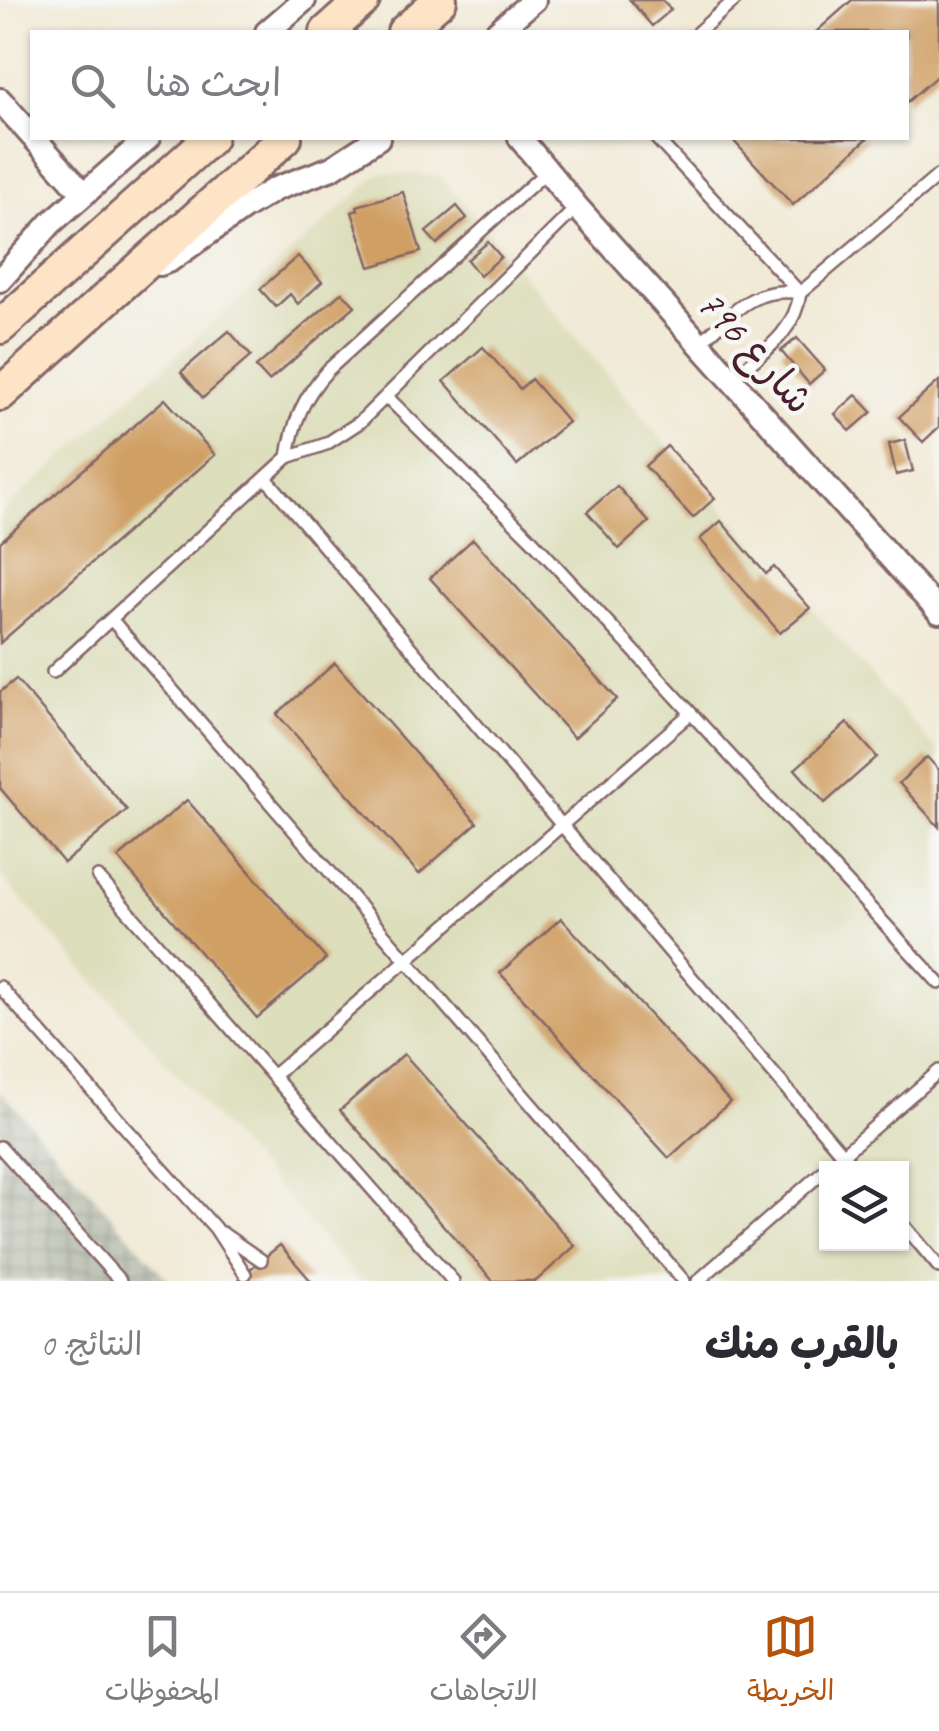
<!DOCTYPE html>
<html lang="ar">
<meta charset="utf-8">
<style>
body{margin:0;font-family:Caveat,"Playpen Sans Arabic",sans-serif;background:#f7f7f7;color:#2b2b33;direction:rtl}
.controls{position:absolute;right:30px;bottom:30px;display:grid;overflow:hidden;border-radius:0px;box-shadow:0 2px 8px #0004}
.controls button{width:90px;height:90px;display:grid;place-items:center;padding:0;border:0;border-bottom:2px solid #e1e1e2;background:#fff;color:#2b2b33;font:50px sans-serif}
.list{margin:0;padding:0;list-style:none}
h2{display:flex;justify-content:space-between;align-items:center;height:130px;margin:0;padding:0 40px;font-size:42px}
h2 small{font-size:32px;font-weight:400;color:#7c7c81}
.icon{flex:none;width:55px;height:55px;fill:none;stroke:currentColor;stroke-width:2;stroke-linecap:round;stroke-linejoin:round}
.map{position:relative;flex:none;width:939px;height:1281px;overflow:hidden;direction:ltr}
.search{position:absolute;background:#fff;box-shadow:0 2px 8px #0004;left:30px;right:30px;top:30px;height:110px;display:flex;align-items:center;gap:25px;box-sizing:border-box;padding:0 35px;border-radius:0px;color:#7c7c81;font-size:38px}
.sheet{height:310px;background:#fff}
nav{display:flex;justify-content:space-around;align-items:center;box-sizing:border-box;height:140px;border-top:2px solid #e1e1e2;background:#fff;font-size:28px;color:#7c7c81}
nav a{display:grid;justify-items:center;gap:5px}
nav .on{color:#b45309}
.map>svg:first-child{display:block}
.built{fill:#dddebc;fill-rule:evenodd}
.industrial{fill:url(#industrial-grid)}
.building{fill:#d09f64}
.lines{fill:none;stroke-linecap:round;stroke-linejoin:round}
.lane-casing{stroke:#846667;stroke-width:16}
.street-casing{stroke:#846667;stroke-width:28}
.secondary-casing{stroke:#846667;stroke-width:38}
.lane{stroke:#fff;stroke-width:11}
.street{stroke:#fff;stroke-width:22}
.secondary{stroke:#fee4c6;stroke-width:32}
.labels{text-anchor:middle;stroke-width:9;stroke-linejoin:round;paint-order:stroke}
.street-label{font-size:40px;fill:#4a1f2b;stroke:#f6f6f2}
</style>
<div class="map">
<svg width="939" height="1281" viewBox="0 0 939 1281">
<defs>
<pattern id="industrial-grid" width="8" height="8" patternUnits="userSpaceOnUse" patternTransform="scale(2.5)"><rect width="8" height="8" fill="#c2c6b9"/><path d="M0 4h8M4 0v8" fill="none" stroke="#a8aa9f"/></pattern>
</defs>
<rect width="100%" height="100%" fill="#f6f6f2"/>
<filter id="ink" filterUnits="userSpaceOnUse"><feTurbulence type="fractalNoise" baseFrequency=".01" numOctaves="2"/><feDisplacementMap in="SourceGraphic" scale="20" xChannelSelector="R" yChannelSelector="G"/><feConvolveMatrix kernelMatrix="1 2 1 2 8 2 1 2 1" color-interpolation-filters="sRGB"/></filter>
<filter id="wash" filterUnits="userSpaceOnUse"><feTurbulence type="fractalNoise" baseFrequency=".0048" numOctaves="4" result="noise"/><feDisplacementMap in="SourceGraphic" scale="40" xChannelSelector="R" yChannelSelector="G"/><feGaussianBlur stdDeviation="2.25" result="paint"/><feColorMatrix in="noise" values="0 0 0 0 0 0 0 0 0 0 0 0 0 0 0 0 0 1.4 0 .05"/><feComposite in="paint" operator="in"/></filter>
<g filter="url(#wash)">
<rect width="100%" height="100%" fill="#f1ead7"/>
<!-- built -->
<path class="built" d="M380 173 440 176 667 446 939 752V1281H360L0 875V514ZM826 1168H902V1244H826Z"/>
<!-- industrial -->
<path class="industrial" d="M0 1090 169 1281H0Z"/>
<g id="blocks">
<!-- building -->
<path class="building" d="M630 0H662L671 10 652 26Z
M852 0H939V74L906 103V32H816Z
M731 138H868L793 205Z
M403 192 421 252 370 267 352 212 358 210 357 206Z
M457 206 467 218 437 244 426 232Z
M488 242 501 257 480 276 467 260Z
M298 256 322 282 298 304 290 294 276 307 260 289Z
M342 292 355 306 269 381 256 367Z
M229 331 251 356 203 398 181 372Z
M797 338 825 370 809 384 781 351Z
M483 347 520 389 531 379 568 422 517 465 444 381Z
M939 381V427L923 442 899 417Z
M856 395 872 412 850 431 835 414Z
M165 399 215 455 0 643V542Z
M905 440 913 471 896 475 889 444Z
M667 446 715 498 693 518 645 466Z
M617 486 649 522 619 549 587 512Z
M721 521 766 574 774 567 810 608 780 633 700 539Z
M473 539 617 699 574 738 430 578Z
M335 663 477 823 419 874 277 714Z
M16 679 127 810 64 863 0 788V692Z
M847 723 877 757 825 803 795 769Z
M927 757 939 770V827L899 783Z
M187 800 326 959 257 1018 118 858Z
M561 918 730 1102 669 1158 500 973Z
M404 1054 575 1246 536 1281H493L340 1110Z
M280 1245 311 1281H241L239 1278Z"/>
</g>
</g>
<g filter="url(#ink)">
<use href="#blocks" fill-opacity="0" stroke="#846667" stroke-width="2.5"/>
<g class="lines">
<defs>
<path id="lane" d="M698 32 735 0
M656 138 800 293 939 175
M700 343C733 314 752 285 800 293 795 334 761 353 732 379
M387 397 531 539 939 983
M288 457C293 422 304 396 328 370L547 171
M266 478 854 1168
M111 619 684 1281
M53 672 288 457 326 444 360 422 577 207
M98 877 453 1281
M0 987 215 1228 245 1274
M273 1076 691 713
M0 1147 120 1281
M827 1168 939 1071
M902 1223 939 1267
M222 1233 261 1260
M698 1281 826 1169"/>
<path id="street" d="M267 32 304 0
M497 32 534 0
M0 100 32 136
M34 138 84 194
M520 138 577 207 939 612
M160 264 170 260 244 208 275 189 332 168 378 138
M0 280 51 223 148 138"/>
<path id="secondary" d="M327 32 363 0
M404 32 440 0
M0 327 210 138
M0 394 285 138"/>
</defs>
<!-- lane casing -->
<use href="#lane" class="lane-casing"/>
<!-- street casing -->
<use href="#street" class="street-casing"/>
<!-- secondary casing -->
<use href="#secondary" class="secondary-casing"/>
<!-- lane -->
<use href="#lane" class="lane"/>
<!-- street -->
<use href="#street" class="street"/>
<!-- secondary -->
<use href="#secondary" class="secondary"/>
</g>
</g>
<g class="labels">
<!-- street labels -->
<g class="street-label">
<text transform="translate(756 351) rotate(48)" y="14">شارع 796</text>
</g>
</g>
</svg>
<div class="controls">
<button><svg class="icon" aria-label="layers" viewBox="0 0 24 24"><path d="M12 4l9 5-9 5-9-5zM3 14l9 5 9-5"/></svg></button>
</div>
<div class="search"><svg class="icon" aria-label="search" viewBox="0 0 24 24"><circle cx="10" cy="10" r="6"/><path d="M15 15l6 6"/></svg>ابحث هنا</div>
</div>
<section class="sheet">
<h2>بالقرب منك<small>النتائج: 0</small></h2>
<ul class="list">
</ul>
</section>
<nav>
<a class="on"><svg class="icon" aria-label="map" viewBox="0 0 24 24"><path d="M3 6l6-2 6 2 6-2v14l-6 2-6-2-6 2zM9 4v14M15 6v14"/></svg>الخريطة</a>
<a><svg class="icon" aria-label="directions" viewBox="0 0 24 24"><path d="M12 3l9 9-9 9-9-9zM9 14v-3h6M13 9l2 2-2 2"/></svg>الاتجاهات</a>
<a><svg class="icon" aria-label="saved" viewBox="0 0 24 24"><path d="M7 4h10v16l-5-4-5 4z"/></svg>المحفوظات</a>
</nav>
